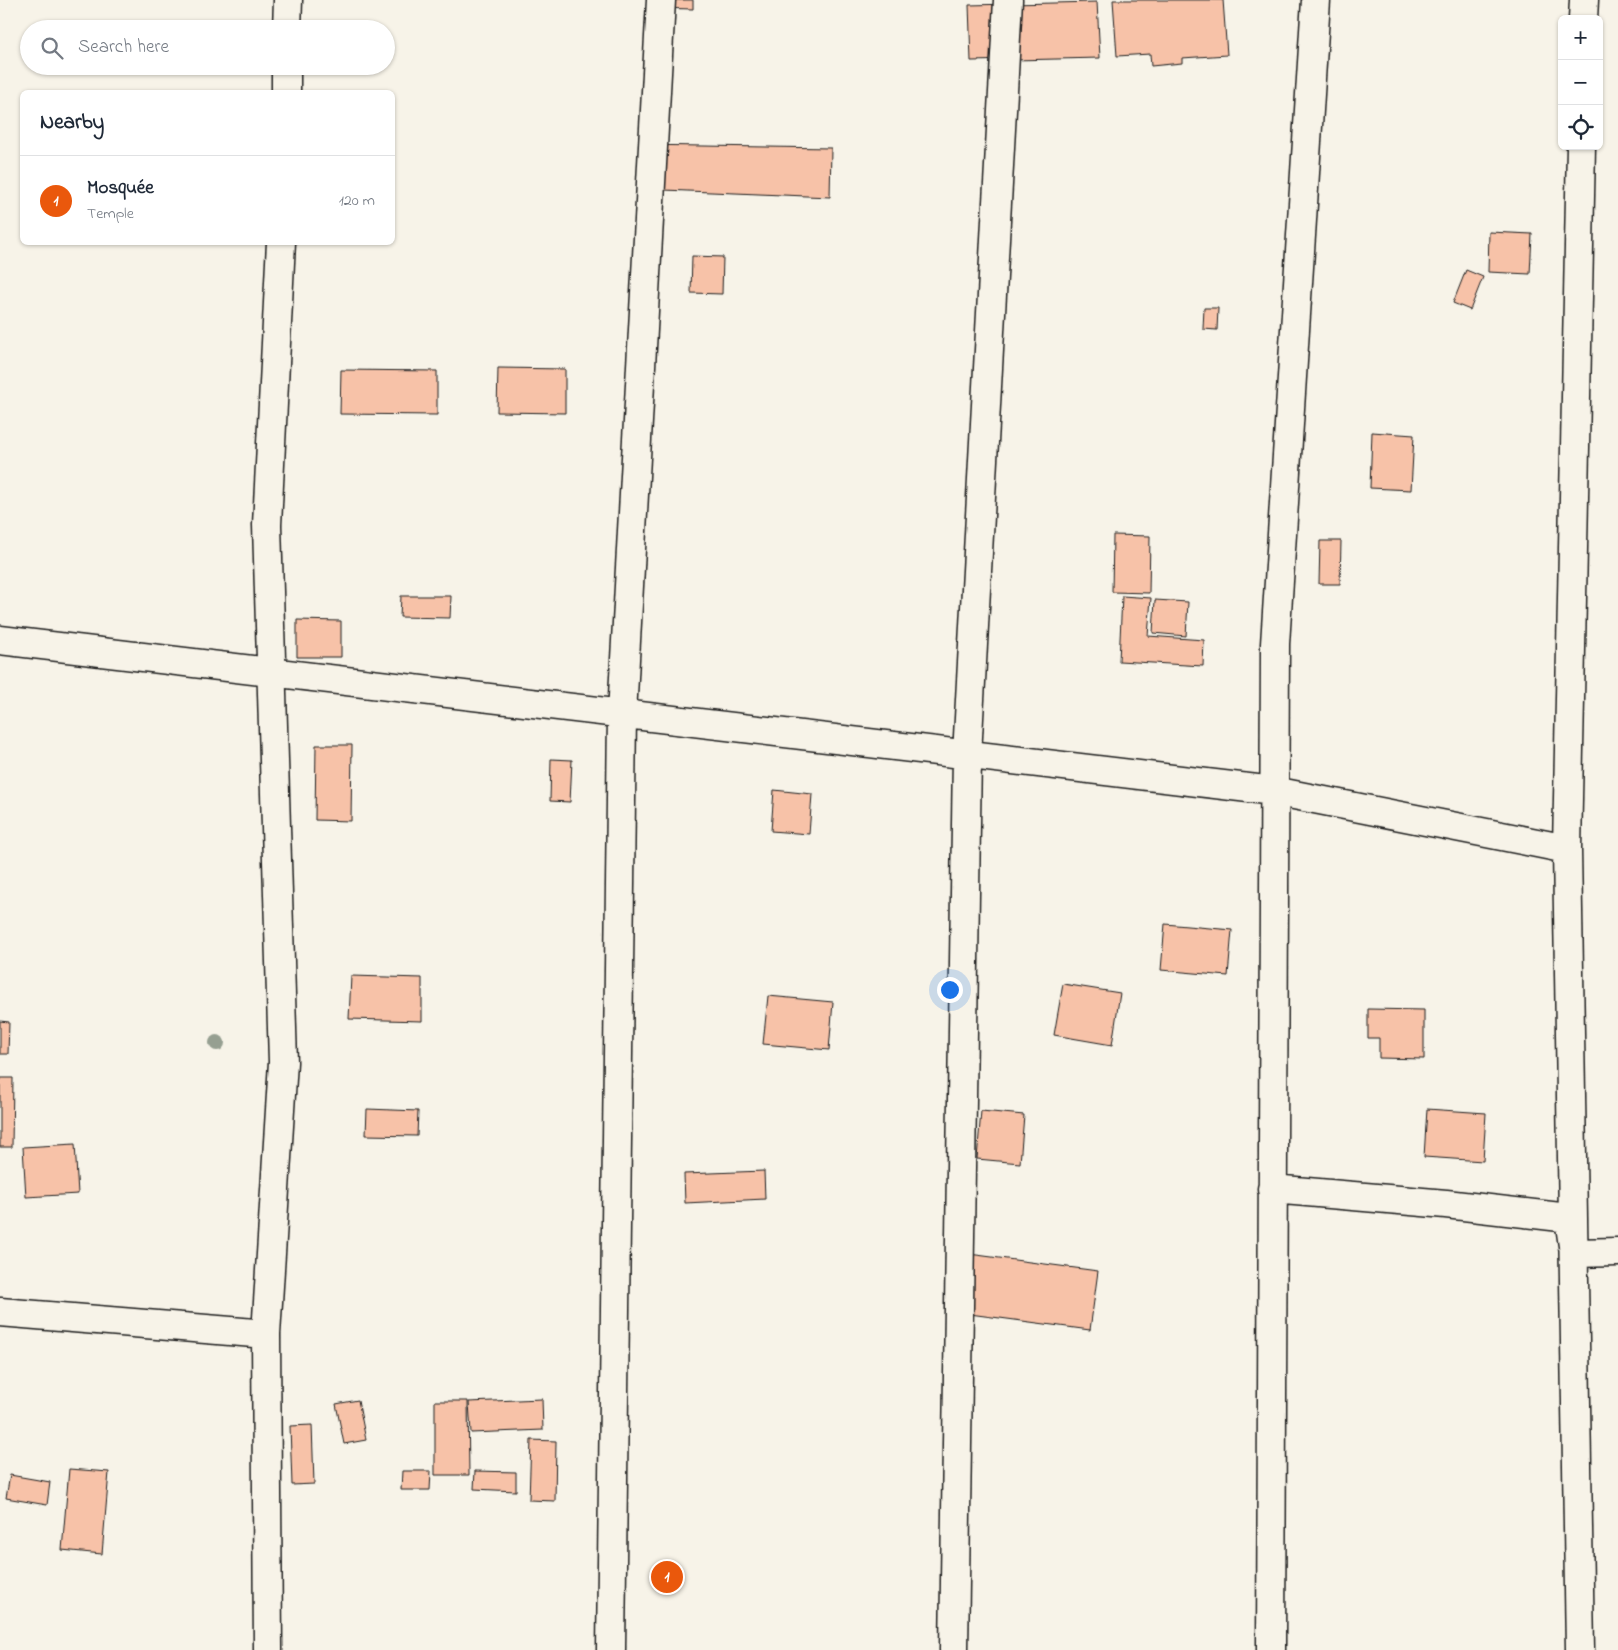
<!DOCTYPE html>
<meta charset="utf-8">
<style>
body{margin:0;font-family:"Indie Flower",sans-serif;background:#f6f6f7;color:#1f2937}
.controls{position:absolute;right:15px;top:15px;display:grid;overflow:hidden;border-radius:8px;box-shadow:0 1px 4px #0004}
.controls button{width:45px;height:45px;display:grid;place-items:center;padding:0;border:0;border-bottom:1px solid #e0e1e3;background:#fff;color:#1f2937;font:25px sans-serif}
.you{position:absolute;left:949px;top:989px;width:18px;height:18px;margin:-12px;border:4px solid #fff;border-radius:50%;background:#1a73e8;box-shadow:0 0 0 8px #1a73e833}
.badge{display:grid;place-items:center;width:32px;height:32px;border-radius:50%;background:#ea580c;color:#fff;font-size:16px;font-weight:700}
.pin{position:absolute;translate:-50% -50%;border:2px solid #fff;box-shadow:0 1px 5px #0006}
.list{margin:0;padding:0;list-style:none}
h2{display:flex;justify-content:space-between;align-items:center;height:65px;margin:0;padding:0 20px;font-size:21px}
h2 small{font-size:16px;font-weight:400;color:#747a83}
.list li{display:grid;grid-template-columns:32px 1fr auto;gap:15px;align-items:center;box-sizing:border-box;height:90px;padding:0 20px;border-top:1px solid #e0e1e3}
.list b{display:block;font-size:19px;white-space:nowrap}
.list p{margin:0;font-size:16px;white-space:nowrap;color:#747a83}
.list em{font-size:16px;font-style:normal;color:#747a83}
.icon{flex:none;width:28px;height:28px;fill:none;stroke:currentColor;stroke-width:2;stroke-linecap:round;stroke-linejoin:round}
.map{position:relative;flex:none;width:1618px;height:1650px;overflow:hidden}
.search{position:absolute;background:#fff;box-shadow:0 1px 4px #0004;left:20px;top:20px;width:375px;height:55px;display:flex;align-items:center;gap:12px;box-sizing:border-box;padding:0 18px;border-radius:28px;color:#747a83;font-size:19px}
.panel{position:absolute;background:#fff;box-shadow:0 1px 4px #0004;left:20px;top:90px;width:375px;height:155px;border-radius:8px}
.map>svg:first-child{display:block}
.building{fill:#f7c2a8;stroke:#1c1c1c}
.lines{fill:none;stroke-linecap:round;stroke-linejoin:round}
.street-casing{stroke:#1c1c1c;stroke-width:31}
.street{stroke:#f7f3e8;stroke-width:28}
.tree{fill:#969f91}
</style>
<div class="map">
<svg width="1618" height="1650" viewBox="0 0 1618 1650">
<rect width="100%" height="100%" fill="#f7f3e8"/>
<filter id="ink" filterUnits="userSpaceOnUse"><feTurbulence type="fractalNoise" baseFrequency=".02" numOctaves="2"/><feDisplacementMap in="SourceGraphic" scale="10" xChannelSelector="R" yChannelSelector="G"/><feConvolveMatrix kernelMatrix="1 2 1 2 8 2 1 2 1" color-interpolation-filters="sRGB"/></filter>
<g filter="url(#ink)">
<!-- building -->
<path class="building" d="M654 0H693V9L654 8Z
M1113 0H1223L1227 55 1182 58V63L1151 66 1150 54 1117 56Z
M1097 2 1100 58 971 61 969 5Z
M639 145 831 148 830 197 640 189Z
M1489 232 1532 234 1530 274 1488 272Z
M692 256 723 257 722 294 691 293Z
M1466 270 1483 277 1470 310 1453 303Z
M1204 308H1218L1217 330 1203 329Z
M498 368 565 369V413L497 412Z
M341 370 437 371V415L340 414Z
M1372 432 1414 435 1411 490 1370 488Z
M1113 535 1150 536 1149 593 1112 592Z
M1320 541H1341L1340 584H1319Z
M401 596H451L450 618 400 617Z
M1122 596 1151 598 1148 636 1204 640 1203 666 1119 661Z
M1155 600 1188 602 1186 636 1153 633Z
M297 620 341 621V657H297Z
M316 745H352L351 821 315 820Z
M551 759 572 760 570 802 550 801Z
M774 790 812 794 809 834 771 831Z
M1165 924 1232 930 1228 976 1161 970Z
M351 976 422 978V1021L349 1019Z
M1063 984 1120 993 1112 1045 1054 1035Z
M768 996 833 1002 829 1050 763 1044Z
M1368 1009 1424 1010V1059L1379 1058V1038H1368Z
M0 1021 9 1022 8 1054H0Z
M0 1078H13L12 1147H0Z
M367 1109 418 1111 417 1136 366 1135Z
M1427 1109 1486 1113 1483 1161 1424 1157Z
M981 1111 1024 1115 1020 1163 977 1159Z
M75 1144 78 1194 26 1197 23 1147Z
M764 1171 765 1199 685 1203 684 1174Z
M969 1254 1098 1271 1090 1330 962 1313Z
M542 1399 543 1430 471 1433 469 1402Z
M358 1400 366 1440 344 1444 336 1404Z
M435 1401H468L469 1475H435Z
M312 1425 314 1484 292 1485 290 1426Z
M531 1440 556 1441 555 1501 529 1500Z
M69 1469 109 1472 102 1554 62 1550Z
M402 1471H431L430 1490H401Z
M475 1471 516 1472V1491L474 1489Z
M10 1475 50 1482 47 1505 6 1498Z"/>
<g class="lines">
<defs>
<path id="street" d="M1583 19 1584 0
M287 29 288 0
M286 92V66
M0 640 1274 791 1567 849
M1272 1189 1446 1204 1569 1218 1574 1253 1618 1252
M0 1312 266 1334
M268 1650 266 1334 283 1062 267 525 281 242
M611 1650 622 714 661 0
M954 1650 967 755 1008 0
M1271 1650 1275 644 1316 0
M1580 1650 1567 849 1581 146"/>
</defs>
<!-- street casing -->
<use href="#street" class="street-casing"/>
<!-- street -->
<use href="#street" class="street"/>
</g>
<!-- trees -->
<circle class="tree" cx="217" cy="1043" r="8"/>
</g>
</svg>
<div class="controls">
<button>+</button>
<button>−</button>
<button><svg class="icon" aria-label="locate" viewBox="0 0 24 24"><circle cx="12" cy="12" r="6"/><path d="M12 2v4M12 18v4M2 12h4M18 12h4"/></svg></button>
</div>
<div class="you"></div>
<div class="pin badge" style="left:667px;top:1577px">1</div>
<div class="search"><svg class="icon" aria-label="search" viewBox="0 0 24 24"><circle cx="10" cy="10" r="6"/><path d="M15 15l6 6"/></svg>Search here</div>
<section class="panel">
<h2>Nearby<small></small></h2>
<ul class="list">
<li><span class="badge">1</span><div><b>Mosquée</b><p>Temple</p></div><em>120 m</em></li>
</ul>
</section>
</div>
